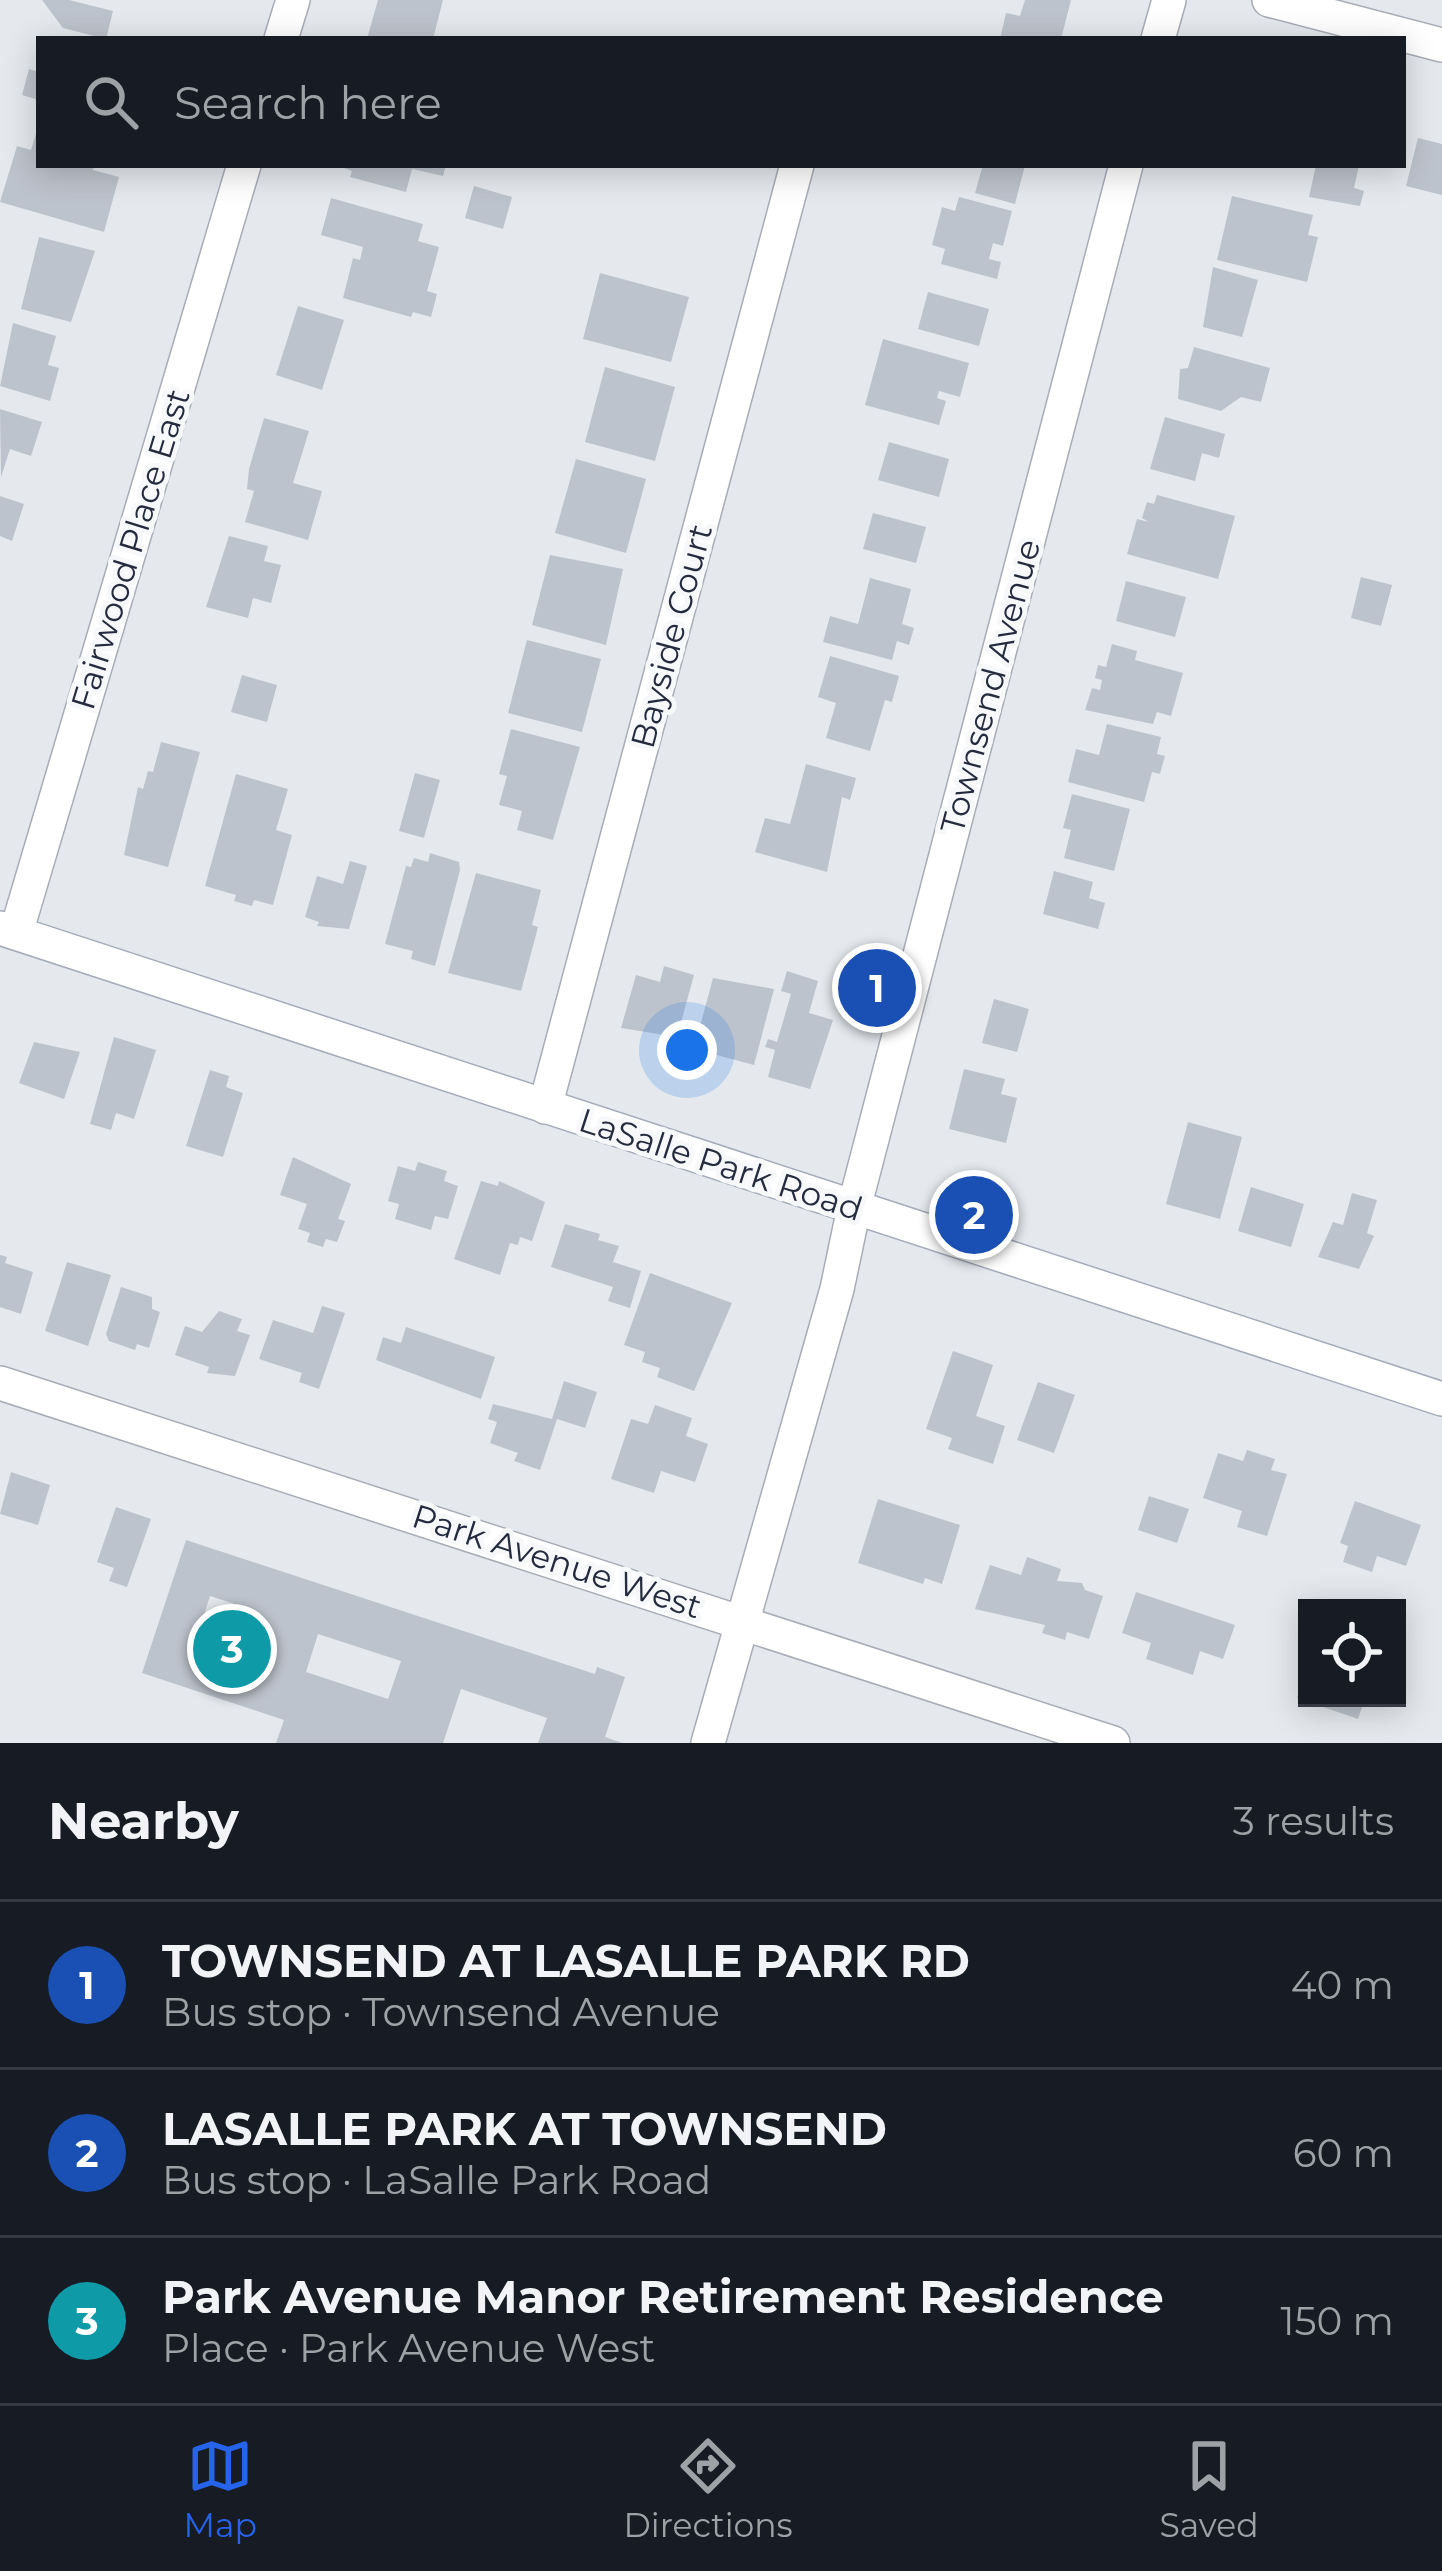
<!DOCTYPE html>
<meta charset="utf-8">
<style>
body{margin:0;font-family:Montserrat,sans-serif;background:#242831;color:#f1f3f6}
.controls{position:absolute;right:36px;bottom:36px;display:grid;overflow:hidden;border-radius:0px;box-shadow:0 6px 30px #0003}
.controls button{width:108px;height:108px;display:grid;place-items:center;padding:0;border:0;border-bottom:3px solid #363941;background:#171b24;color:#f1f3f6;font:60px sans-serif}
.you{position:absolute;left:687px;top:1050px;width:42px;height:42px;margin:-30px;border:9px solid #fff;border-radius:50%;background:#1a73e8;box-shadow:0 0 0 18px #1a73e833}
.badge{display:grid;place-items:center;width:78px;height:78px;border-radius:50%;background:#2563eb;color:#fff;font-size:39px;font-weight:700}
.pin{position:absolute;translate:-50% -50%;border:6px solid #fff;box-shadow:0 3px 12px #0006}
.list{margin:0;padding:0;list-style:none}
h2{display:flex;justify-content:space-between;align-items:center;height:156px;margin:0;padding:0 48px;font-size:51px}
h2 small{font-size:39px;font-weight:400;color:#9ea1a6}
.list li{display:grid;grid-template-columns:78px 1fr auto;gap:36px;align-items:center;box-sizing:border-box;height:168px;padding:0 48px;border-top:3px solid #363941}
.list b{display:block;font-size:45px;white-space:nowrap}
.list p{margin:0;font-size:39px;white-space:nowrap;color:#9ea1a6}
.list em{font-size:39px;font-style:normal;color:#9ea1a6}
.icon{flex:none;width:66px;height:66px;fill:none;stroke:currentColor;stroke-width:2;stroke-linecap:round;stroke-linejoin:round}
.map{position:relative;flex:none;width:1442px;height:1743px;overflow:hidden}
.search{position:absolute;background:#171b24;box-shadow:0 6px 30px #0003;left:36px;right:36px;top:36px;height:132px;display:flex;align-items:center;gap:30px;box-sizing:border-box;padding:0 42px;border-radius:0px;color:#9ea1a6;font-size:45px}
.sheet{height:660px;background:#171b24}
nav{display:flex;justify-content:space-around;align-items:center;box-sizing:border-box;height:168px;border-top:3px solid #363941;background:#171b24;font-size:33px;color:#9ea1a6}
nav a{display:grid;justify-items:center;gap:6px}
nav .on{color:#2563eb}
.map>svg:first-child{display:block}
.building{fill:#bdc3cc;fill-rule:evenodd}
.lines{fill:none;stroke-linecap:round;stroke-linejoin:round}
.minor-casing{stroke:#a8acb6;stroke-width:36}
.tertiary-casing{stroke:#a8acb6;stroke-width:36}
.secondary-casing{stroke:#a4abb9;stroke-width:36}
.minor{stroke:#fff;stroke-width:33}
.tertiary{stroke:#fff;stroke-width:33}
.secondary{stroke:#fff;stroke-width:33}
.labels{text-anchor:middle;stroke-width:10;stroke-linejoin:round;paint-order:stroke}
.street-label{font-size:33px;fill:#252b3f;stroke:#f6f8fa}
</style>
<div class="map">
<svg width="1442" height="1743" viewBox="0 0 1442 1743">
<rect width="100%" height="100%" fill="#e5e9ee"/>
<!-- building -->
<path class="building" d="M42 0H69L113 11 106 39 63 28Z
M378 0H443L433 39H367Z
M1025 0H1071L1061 39H1000L1006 13 1020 16Z
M29 69 39 72V100L22 95Z
M38 127 39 165H95L93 170 119 177 104 232 0 202 17 146 31 150Z
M1418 138 1442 144V195L1406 186Z
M336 165H446L443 176 412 169 406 192 350 177 352 171Z
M983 165H1025L1015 204 975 193Z
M1316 165H1359L1354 188 1364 191 1360 206 1309 197Z
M474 186 512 197 503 229 465 218Z
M1232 196 1313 215 1308 235 1318 237 1307 282 1217 260Z
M959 197 1012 211 1003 246 993 243 989 259 1001 262 997 279 941 264 945 249 932 245 942 207 955 211Z
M331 198 423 224 418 241 439 247 427 291 437 294 431 317 413 312 411 317 343 298 353 258 360 260 363 247 321 235Z
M39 237 95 251 71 322 21 309Z
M1213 267 1258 280 1242 337 1203 327Z
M600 273 689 297 671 362 583 339Z
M928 292 989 309 979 346 918 329Z
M298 306 344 320 322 390 276 375Z
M13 323 56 336 48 365 59 368 50 401 0 386Z
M883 339 969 363 960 397 939 391 937 398 946 401 939 425 865 405Z
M1194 347 1270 368 1261 402 1241 397 1221 411 1178 399 1180 369 1188 368Z
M605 367 675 387 655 461 585 442Z
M0 409 42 422 31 456 10 449 1 477Z
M1165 417 1225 434 1219 458 1202 453 1195 481 1150 469Z
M264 418 309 431 293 483 322 491 308 540 245 522 254 491 247 489 249 469Z
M889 442 949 459 939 497 878 480Z
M576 459 646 479 626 553 555 533Z
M1157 495 1235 516 1218 579 1127 554 1137 519 1149 522 1142 518 1147 502 1154 504Z
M0 496 24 504 12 541 0 536Z
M873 513 926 527 916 563 863 549Z
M229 536 268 546 264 561 281 565 271 603 253 598 248 618 206 607Z
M550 555 623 569 606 645 532 625Z
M1361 577 1392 585 1381 626 1351 618Z
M870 578 911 589 902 624 914 628 909 645 897 641 892 660 823 642 830 616 858 624Z
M1126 581 1186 597 1175 637 1116 621Z
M527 640 601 659 582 732 508 713Z
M1112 644 1137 651 1135 660 1183 673 1171 716 1157 712 1153 724 1085 710 1092 688 1100 690 1102 680 1095 678 1098 665 1106 667Z
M830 656 899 676 892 702 885 700 870 751 826 738 836 703 818 697Z
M242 675 277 685 267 722 231 712Z
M1107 724 1161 737 1157 754 1165 756 1160 774 1152 772 1144 802 1068 782 1076 749 1099 755Z
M511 729 580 747 553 840 517 830 522 811 499 805 507 776 499 774Z
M161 742 200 752 168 867 124 855 138 787 143 789 148 771 153 772Z
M806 764 856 778 850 800 842 797 827 872 755 852 765 818 790 824Z
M415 773 440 780 424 838 399 831Z
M236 774 288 789 276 830 292 835 273 905 254 900 252 906 234 901 236 895 205 886Z
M1072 794 1130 809 1114 871 1064 858 1071 830 1063 828Z
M430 853 459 862 460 870 435 966 411 959 413 951 385 944 406 866 411 867 414 858 428 862Z
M350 861 367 866 349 929 317 926 319 922 305 917 317 876 343 884Z
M1054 871 1093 882 1089 898 1105 903 1098 929 1043 914Z
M476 873 541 890 532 925 538 927 521 991 448 973Z
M664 966 694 975 677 1037 621 1028 636 975 660 982Z
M787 971 818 981 809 1013 833 1020 810 1089 768 1077 775 1050 765 1047 768 1039 777 1042 791 994 781 991Z
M713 978 774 989 754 1065 694 1049Z
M994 999 1029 1009 1017 1052 982 1043Z
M114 1037 156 1050 134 1119 116 1113 111 1130 90 1124Z
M34 1042 80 1052 64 1099 19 1083Z
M964 1069 1005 1079 1001 1094 1017 1098 1006 1143 949 1129Z
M210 1070 229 1076 226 1087 243 1093 223 1157 186 1146Z
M1188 1122 1242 1137 1220 1219 1166 1204Z
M293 1157 351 1184 338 1219 345 1221 337 1242 326 1239 323 1247 307 1242 310 1233 298 1229 307 1204 280 1195Z
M418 1162 447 1171 444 1181 458 1186 448 1219 435 1216 431 1230 395 1219 399 1204 388 1201 398 1166 415 1171Z
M481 1181 498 1186 499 1181 545 1202 532 1241 520 1237 518 1245 510 1243 500 1275 454 1259Z
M1251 1187 1304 1204 1291 1247 1238 1231Z
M1352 1193 1377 1200 1367 1233 1374 1236 1359 1269 1318 1257 1333 1222 1343 1225Z
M565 1224 600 1234 598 1240 619 1246 613 1262 641 1271 630 1308 608 1301 613 1287 551 1267Z
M0 1255 7 1257 5 1263 33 1272 21 1314 0 1307Z
M67 1262 111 1275 88 1346 45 1331Z
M650 1273 732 1303 694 1391 657 1377 660 1368 642 1362 645 1352 624 1345Z
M121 1287 152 1297V1309L160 1312 149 1348 137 1344 135 1350 109 1341 106 1334Z
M322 1306 345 1313 319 1389 299 1382 302 1373 259 1359 273 1320 313 1333Z
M219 1311 242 1319 237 1331 250 1335 235 1376 207 1373 209 1367 175 1355 185 1326 202 1332Z
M406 1327 495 1357 481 1399 376 1360 383 1337 401 1343Z
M953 1351 993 1365 976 1416 1005 1426 993 1464 948 1449 952 1438 926 1429Z
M564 1381 597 1392 585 1428 557 1419 540 1470 514 1461 518 1453 490 1443 497 1422 488 1419 493 1404 552 1419Z
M1038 1382 1075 1395 1054 1453 1017 1440Z
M655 1405 692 1418 686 1436 708 1444 695 1482 661 1471 654 1493 611 1479 631 1419 648 1424Z
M1247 1450 1275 1459 1271 1470 1287 1474 1267 1536 1237 1527 1242 1511 1203 1498 1218 1453 1243 1461Z
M11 1472 50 1485 38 1525 0 1514Z
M1149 1496 1189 1509 1177 1543 1138 1530Z
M878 1499 960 1525 942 1584 925 1578 923 1584 858 1563Z
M1355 1501 1421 1525 1406 1566 1377 1556 1372 1572 1343 1562 1348 1546 1340 1543Z
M116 1507 151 1519 127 1587 109 1581 114 1568 97 1562Z
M186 1540 595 1674 597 1667 625 1677 605 1737 622 1743H538L547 1718 461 1689 443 1743H276L284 1720 142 1673ZM210 1596 247 1608 238 1636 201 1624ZM318 1634 401 1661 388 1699 306 1672Z
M1027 1557 1061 1569 1057 1581 1082 1583 1085 1590 1103 1596 1089 1639 1067 1632 1065 1640 1042 1633 1045 1625 975 1609 990 1565 1021 1575Z
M1136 1592 1235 1625 1223 1659 1200 1651 1193 1675 1146 1659 1151 1643 1122 1633Z
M1306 1670 1307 1698H1365L1358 1719 1297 1698Z"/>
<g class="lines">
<defs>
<path id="minor" d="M1269 0 1442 45
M281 39 293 0
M16 933 244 165
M545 1107 797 165
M0 1383 1113 1743
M708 1743 837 1289 854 1208"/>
<path id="tertiary" d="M1158 39 1169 0
M854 1208 1126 165"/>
<path id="secondary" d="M0 928 1442 1399"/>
</defs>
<!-- minor casing -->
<use href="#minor" class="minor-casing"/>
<!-- tertiary casing -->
<use href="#tertiary" class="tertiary-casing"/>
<!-- secondary casing -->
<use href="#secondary" class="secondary-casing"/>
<!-- minor -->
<use href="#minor" class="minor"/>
<!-- tertiary -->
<use href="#tertiary" class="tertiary"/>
<!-- secondary -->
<use href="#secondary" class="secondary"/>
</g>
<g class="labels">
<!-- street labels -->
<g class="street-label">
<text transform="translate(130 549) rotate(-73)" y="12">Fairwood Place East</text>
<text transform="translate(671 636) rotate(-75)" y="12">Bayside Court</text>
<text transform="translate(990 686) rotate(-75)" y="12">Townsend Avenue</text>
<text transform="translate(721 1164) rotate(18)" y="12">LaSalle Park Road</text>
<text transform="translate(557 1561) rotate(18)" y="12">Park Avenue West</text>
</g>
</g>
</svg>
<div class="controls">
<button><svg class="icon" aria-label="locate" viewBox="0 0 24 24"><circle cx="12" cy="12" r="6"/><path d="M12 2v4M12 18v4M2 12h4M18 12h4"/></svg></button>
</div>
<div class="you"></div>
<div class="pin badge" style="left:877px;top:988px;background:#1a4fb4">1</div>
<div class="pin badge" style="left:974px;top:1215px;background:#1a4fb4">2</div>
<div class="pin badge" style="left:232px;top:1649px;background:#0f9aa8">3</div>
<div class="search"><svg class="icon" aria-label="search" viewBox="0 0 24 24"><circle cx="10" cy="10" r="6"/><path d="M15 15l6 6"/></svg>Search here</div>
</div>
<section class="sheet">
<h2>Nearby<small>3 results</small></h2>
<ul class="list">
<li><span class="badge" style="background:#1a4fb4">1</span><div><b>TOWNSEND AT LASALLE PARK RD</b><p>Bus stop · Townsend Avenue</p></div><em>40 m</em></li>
<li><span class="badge" style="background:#1a4fb4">2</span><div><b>LASALLE PARK AT TOWNSEND</b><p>Bus stop · LaSalle Park Road</p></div><em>60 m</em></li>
<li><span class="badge" style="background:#0f9aa8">3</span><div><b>Park Avenue Manor Retirement Residence</b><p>Place · Park Avenue West</p></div><em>150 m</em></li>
</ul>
</section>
<nav>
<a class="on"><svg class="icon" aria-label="map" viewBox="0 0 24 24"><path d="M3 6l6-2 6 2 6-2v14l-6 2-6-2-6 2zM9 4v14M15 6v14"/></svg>Map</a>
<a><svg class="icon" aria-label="directions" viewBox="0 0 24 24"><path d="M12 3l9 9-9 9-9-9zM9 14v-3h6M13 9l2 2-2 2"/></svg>Directions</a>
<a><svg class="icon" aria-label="saved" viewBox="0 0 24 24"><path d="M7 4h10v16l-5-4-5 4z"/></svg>Saved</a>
</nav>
